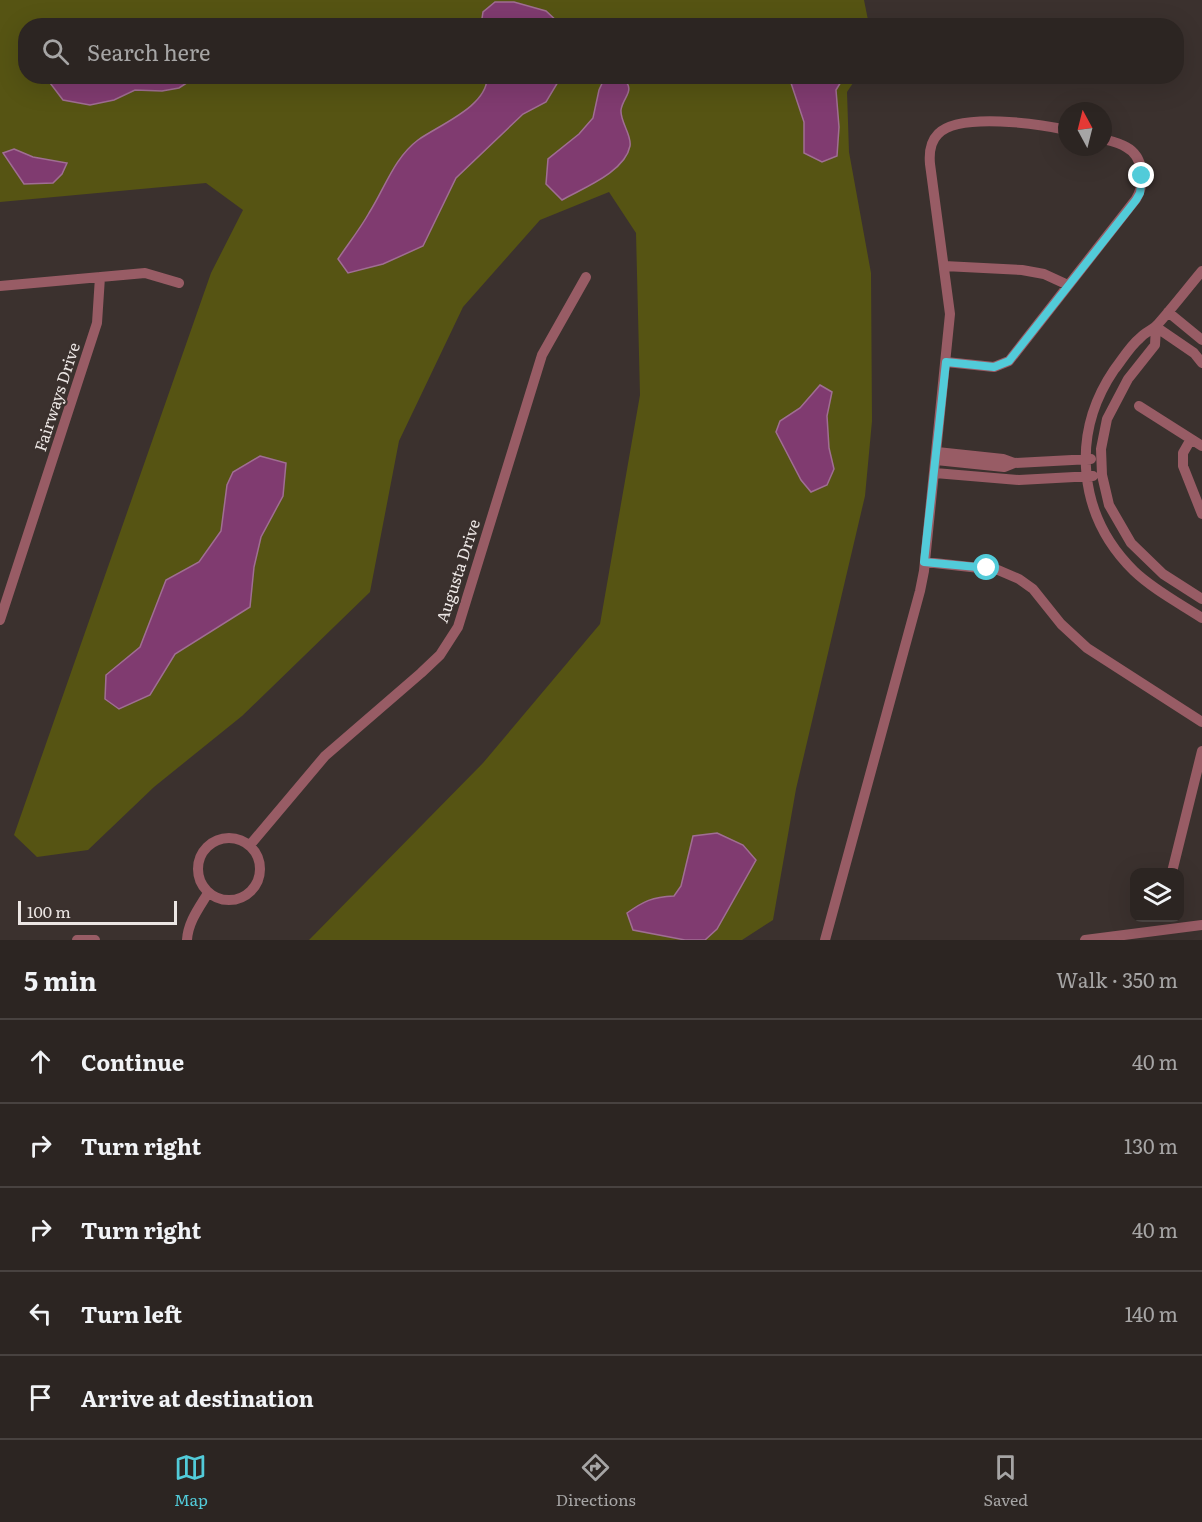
<!DOCTYPE html>
<meta charset="utf-8">
<style>
body{margin:0;font-family:Literata,serif;background:#342d2a;color:#f1f3f6}
.controls{position:absolute;right:18px;bottom:18px;display:grid;overflow:hidden;border-radius:12px;box-shadow:0 6px 24px #0002}
.controls button{width:54px;height:54px;display:grid;place-items:center;padding:0;border:0;border-bottom:2px solid #484240;background:#2c2522;color:#f1f3f6;font:30px sans-serif}
.compass{position:absolute;left:1058px;top:102px;width:54px;height:54px;border-radius:50%;background:#2c2522;box-shadow:0 6px 24px #0002;rotate:353deg}
.scale{position:absolute;left:18px;bottom:15px;width:159px;box-sizing:border-box;padding-left:6px;border:3px solid #ece6e4;border-top:0;font-size:16px;line-height:21px;white-space:nowrap;color:#ece6e4;-webkit-text-stroke:4px #3b312e;paint-order:stroke}
.stop{position:absolute;width:18px;height:18px;margin:-14px;border:4px solid #52cbd9;border-radius:50%;background:#fff}
.stop.end{background:#52cbd9;border-color:#fff;box-shadow:0 2px 6px #0008}
.list{margin:0;padding:0;list-style:none}
h2{display:flex;justify-content:space-between;align-items:center;height:78px;margin:0;padding:0 24px;font-size:26px}
h2 small{font-size:20px;font-weight:400;color:#a6a5a5}
.list li{display:grid;grid-template-columns:39px 1fr auto;gap:18px;align-items:center;box-sizing:border-box;height:84px;padding:0 24px;border-top:2px solid #484240}
.list b{display:block;font-size:22px;white-space:nowrap}
.list em{font-size:20px;font-style:normal;color:#a6a5a5}
.icon{flex:none;width:33px;height:33px;fill:none;stroke:currentColor;stroke-width:2;stroke-linecap:round;stroke-linejoin:round}
.map{position:relative;flex:none;width:1202px;height:940px;overflow:hidden}
.search{position:absolute;background:#2c2522;box-shadow:0 6px 24px #0002;left:18px;right:18px;top:18px;height:66px;display:flex;align-items:center;gap:15px;box-sizing:border-box;padding:0 21px;border-radius:24px;color:#a6a5a5;font-size:22px}
.sheet{height:498px;background:#2c2522}
nav{display:flex;justify-content:space-around;align-items:center;box-sizing:border-box;height:84px;border-top:2px solid #484240;background:#2c2522;font-size:16px;color:#a6a5a5}
nav a{display:grid;justify-items:center;gap:3px}
nav .on{color:#52cbd9}
.map>svg:first-child{display:block}
.green{fill:#565413}
.water{fill:#803b70;stroke:#a06e93;stroke-width:1.5}
.lines{fill:none;stroke-linecap:round;stroke-linejoin:round}
.minor{stroke:#985c65;stroke-width:10}
.route{stroke:#52cbd9;stroke-width:8}
.labels{text-anchor:middle;stroke-width:4.5;stroke-linejoin:round;paint-order:stroke}
.street-label{font-size:16px;fill:#ece6e4;stroke:#3b312e}
</style>
<div class="map">
<svg width="1202" height="940" viewBox="0 0 1202 940">
<rect width="100%" height="100%" fill="#3b312e"/>
<!-- green -->
<path class="green" d="M0 0H864L869 25 26 26V76L857 77 847 92 849 152 871 273 872 421 865 496 796 789 773 920 742 940H309L483 763 600 624 640 395 636 233 609 192 540 220 463 307 399 441 370 592 242 716 154 787 88 850 37 857 14 835 211 273 243 210 206 183 0 202Z"/>
<!-- water -->
<path class="water" d="M495 2H514L546 11 561 25H481L483 12Z
M48 77V76L196 77 179 88 162 91 135 90 114 100 90 105 63 100 47 79Z
M487 77H561L546 102 523 114 456 178 423 246 383 264 348 273 338 259C348 244 360 229 369 213 385 188 394 158 418 140 439 125 488 106 487 77Z
M605 77H622C637 91 623 96 621 110 620 122 632 135 630 146 625 172 583 188 562 200L546 184 548 159 579 134 593 118 599 90Z
M789 77H844L836 90 839 127 837 156 822 162 804 153V122Z
M14 149 33 157 67 163 62 174 53 183 24 184 3 153Z
M820 385 832 392 827 416 829 448 834 469 827 485 811 492 801 480 776 432 780 421 800 408Z
M260 456 286 463 283 496 261 537 254 567 250 607 175 654 150 695 119 709 105 699 106 675 140 647 166 580 199 562 221 531 227 485 233 472Z
M717 833 743 845 756 860 717 929 705 940H685L633 930 627 913C644 901 652 897 674 896L681 886 693 836Z"/>
<g class="lines">
<!-- minor -->
<path class="minor" d="M944 266 1022 270 1044 274 1068 285
M1202 271C1187 289 1173 307 1158 324 1153 330 1145 332 1140 338 1130 346 1122 360 1114 370 1070 435 1078 516 1134 571 1154 590 1179 603 1202 618
M0 286 145 273 179 283
M1168 312 1202 340
M1156 327 1155 345 1128 379 1107 419 1101 449 1102 475 1109 505 1131 543 1163 574 1202 599
M1156 327 1194 353 1202 363
M946 362 994 367 1009 361 1136 199C1145 184 1145 157 1126 147 1120 143 1111 141 1103 139
M1139 406 1202 446
M1191 439 1183 453V466L1202 514
M937 452 1003 459 1014 463
M936 460 1004 467 1014 463 1091 459
M935 473 1019 480 1093 476
M925 562 998 570 1019 579 1033 589 1061 624 1087 648 1202 722
M0 620 97 323 100 277
M198 869a31 31 0 1 1 62 0a31 31 0 1 1-62 0Z
M250 845 325 756 421 673 440 655 458 627 542 355 586 277
M1172 872 1202 751
M77 940H95
M187 940C188 922 199 908 208 893
M825 940 920 591 924 571 950 314 930 164C929 153 930 142 938 134 959 112 1040 124 1067 130
M1085 940 1202 925"/>
</g>
<g class="lines">
<!-- route -->
<path class="route" d="M987 568 924 562 946 362 994 367 1009 361 1136 200 1140 193 1142 176"/>
</g>
<g class="labels">
<!-- street labels -->
<g class="street-label">
<text transform="translate(57 397) rotate(-72)" y="6">Fairways Drive</text>
<text transform="translate(458 571) rotate(-72)" y="6">Augusta Drive</text>
</g>
</g>
</svg>
<div class="controls">
<button><svg class="icon" aria-label="layers" viewBox="0 0 24 24"><path d="M12 4l9 5-9 5-9-5zM3 14l9 5 9-5"/></svg></button>
</div>
<svg class="compass" viewBox="-18 -18 36 36"><path d="M0-13l5 13h-10z" fill="#e53935"/><path d="M0 13l5-13h-10z" fill="#a6a5a5"/></svg>
<div class="scale">100 m</div>
<div class="stop" style="left:987px;top:568px"></div>
<div class="stop end" style="left:1142px;top:176px"></div>
<div class="search"><svg class="icon" aria-label="search" viewBox="0 0 24 24"><circle cx="10" cy="10" r="6"/><path d="M15 15l6 6"/></svg>Search here</div>
</div>
<section class="sheet">
<h2>5 min<small>Walk · 350 m</small></h2>
<ul class="list">
<li><svg class="icon" aria-label="ahead" viewBox="0 0 24 24"><path d="M12 20V5M6 11l6-6 6 6"/></svg><div><b>Continue</b></div><em>40 m</em></li>
<li><svg class="icon" aria-label="right" viewBox="0 0 24 24"><path d="M7 20v-9h11M14 6l5 5-5 5"/></svg><div><b>Turn right</b></div><em>130 m</em></li>
<li><svg class="icon" aria-label="right" viewBox="0 0 24 24"><path d="M7 20v-9h11M14 6l5 5-5 5"/></svg><div><b>Turn right</b></div><em>40 m</em></li>
<li><svg class="icon" aria-label="left" viewBox="0 0 24 24"><path d="M17 20v-9H6M10 6l-5 5 5 5"/></svg><div><b>Turn left</b></div><em>140 m</em></li>
<li><svg class="icon" aria-label="arrive" viewBox="0 0 24 24"><path d="M6 21V4h12l-3 4 3 4H6"/></svg><div><b>Arrive at destination</b></div></li>
</ul>
</section>
<nav>
<a class="on"><svg class="icon" aria-label="map" viewBox="0 0 24 24"><path d="M3 6l6-2 6 2 6-2v14l-6 2-6-2-6 2zM9 4v14M15 6v14"/></svg>Map</a>
<a><svg class="icon" aria-label="directions" viewBox="0 0 24 24"><path d="M12 3l9 9-9 9-9-9zM9 14v-3h6M13 9l2 2-2 2"/></svg>Directions</a>
<a><svg class="icon" aria-label="saved" viewBox="0 0 24 24"><path d="M7 4h10v16l-5-4-5 4z"/></svg>Saved</a>
</nav>
